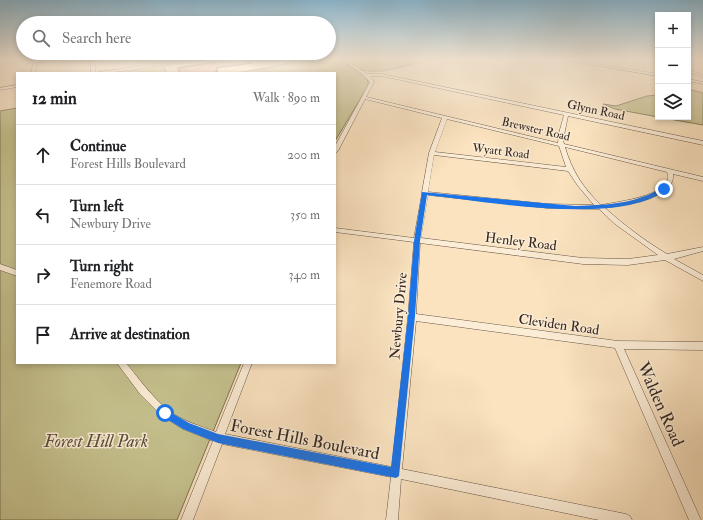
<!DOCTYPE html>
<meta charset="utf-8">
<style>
body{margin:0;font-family:"IM FELL Double Pica",serif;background:#f6f6f6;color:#202124}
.controls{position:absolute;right:12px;top:12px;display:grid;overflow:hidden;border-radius:0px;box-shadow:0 2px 6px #0003}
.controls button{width:36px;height:36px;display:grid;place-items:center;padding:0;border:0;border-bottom:1px solid #e0e0e0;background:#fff;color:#202124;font:20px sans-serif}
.stop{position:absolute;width:12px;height:12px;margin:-9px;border:3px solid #1a73e8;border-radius:50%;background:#fff}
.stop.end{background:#1a73e8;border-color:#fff;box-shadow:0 1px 4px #0008}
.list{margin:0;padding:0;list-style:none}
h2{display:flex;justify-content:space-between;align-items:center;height:52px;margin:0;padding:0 16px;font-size:17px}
h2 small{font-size:13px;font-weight:400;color:#757577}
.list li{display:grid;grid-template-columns:26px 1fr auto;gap:12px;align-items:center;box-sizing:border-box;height:60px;padding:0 16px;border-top:1px solid #e0e0e0}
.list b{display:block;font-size:15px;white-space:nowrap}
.list p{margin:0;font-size:13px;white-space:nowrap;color:#757577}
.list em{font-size:13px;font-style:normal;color:#757577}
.icon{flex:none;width:22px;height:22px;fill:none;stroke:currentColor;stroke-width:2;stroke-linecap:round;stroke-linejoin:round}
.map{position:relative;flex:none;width:703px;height:520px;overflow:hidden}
.search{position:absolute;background:#fff;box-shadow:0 2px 6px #0003;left:16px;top:16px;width:320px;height:44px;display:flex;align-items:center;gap:10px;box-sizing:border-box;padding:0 14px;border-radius:22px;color:#757577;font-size:15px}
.panel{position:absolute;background:#fff;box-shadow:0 2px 6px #0003;left:16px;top:72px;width:320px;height:292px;border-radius:0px}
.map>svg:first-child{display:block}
.green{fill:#c5c18e;stroke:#7c7457}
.building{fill:#da9d8d;stroke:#342620}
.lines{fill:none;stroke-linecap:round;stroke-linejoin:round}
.minor-casing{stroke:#665548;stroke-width:1}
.minor{fill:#fcedd6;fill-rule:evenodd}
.route{fill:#1a73e8}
.labels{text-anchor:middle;stroke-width:3;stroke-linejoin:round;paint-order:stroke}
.far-street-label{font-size:12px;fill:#342620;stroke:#fcedd6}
.street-label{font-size:14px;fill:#342620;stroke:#fcedd6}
.near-street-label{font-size:17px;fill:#342620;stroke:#fcedd6}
.near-park-label{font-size:17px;font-style:italic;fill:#584d3c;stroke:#fcedd6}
</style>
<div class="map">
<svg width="703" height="520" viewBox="0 0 703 520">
<rect width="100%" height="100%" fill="#fbe3c0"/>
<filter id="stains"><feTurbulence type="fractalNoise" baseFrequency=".005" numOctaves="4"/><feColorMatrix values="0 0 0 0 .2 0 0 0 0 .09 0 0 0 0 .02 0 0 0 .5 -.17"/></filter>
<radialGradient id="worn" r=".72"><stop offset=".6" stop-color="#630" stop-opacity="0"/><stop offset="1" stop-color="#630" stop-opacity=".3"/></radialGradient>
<!-- green -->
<path class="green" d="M303 59H339C347 65 365 75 368 81V86L335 141V73H236L272 67Z
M342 59H416L422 62C391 68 369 81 342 59Z
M164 65 166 73H116V70Z
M688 89 703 93V125L658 117H688Z
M658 95V117L615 109 603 104 616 106 647 96Z
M17 108V363H241L177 520H0V111Z"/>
<!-- building -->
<path class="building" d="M235 59H249L252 63 216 68 218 71 212 73H180L178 68Z"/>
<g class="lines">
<defs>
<path id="minor" d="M35 59H39L35 73H31Z
M91 59H95V73H91Z
M195 59H203L108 73H97L99 72Z
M340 59H344L367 74H382L703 141V145L568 116 563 140 564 144 703 177V181L673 174C676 199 623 205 605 208 624 225 645 241 667 254L703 247V251L674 259 703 275V281L665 260 628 265 583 264 420 243 416 314 618 341 703 342V350L624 349 701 520H689L615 348 416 321 402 469 626 514 630 516 632 520H599L401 479 398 520H386L391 477 222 444 193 520H181L213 441 183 429 162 416 140 394 117 363H126C139 379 152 397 168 410 182 421 200 426 216 432L244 363H252L225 434 392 467 408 317 414 242 335 232V228L414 238 422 194 421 193 422 192 429 153 442 118 365 99 338 151 335 153V146L370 82 361 73ZM370 76H382L564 115 559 133 558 143 366 97 374 82ZM447 119 559 146 566 167 435 152ZM565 147 667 172C668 175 669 178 667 181 660 197 617 202 601 205 583 188 572 171 565 147ZM434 155 568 171 578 186 594 205 547 204 428 192ZM428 195 547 208 599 209 615 224 658 255 628 259 583 258 421 238Z
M561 59H568L658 74V76Z
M688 70 703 75V77L688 72Z
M688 79 703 82V84L688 81Z
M17 85V87L0 90V88Z
M0 264 17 270V276L0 270Z"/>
</defs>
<!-- minor casing -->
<use href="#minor" class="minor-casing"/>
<!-- minor -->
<use href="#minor" class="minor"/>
</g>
<!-- sky -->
<linearGradient id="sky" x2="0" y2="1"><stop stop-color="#8bb8d1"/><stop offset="0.45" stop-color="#fdf2e3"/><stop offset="1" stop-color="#fdf2e3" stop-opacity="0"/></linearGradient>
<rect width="703" height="132" fill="url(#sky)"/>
<!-- route -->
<path class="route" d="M662 188 667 189C622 227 483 201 427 195L420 241 415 316 399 476 396 478 218 443 183 429 162 416 161 413 162 410 165 409 189 423 218 434 391 467 408 316 414 241 422 192 575 206C597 205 621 205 642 197 649 195 655 191 662 188Z"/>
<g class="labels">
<!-- far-street labels -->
<g class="far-street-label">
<text transform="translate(596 110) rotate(12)" y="4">Glynn Road</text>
<text transform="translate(536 129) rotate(13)" y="4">Brewster Road</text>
<text transform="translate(501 151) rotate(7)" y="4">Wyatt Road</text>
</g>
<!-- street labels -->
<g class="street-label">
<text transform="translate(521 241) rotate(7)" y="5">Henley Road</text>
<text transform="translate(398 316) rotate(-85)" y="5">Newbury Drive</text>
<text transform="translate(559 324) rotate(8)" y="5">Cleviden Road</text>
</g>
<!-- near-street labels -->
<g class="near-street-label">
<text transform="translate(661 404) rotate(66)" y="6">Walden Road</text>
<text transform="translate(305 439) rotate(11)" y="6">Forest Hills Boulevard</text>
</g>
<!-- near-park labels -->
<g class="near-park-label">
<text x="96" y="447">Forest Hill Park</text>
</g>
</g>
<rect width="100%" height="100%" filter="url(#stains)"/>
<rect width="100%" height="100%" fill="url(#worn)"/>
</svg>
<div class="controls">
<button>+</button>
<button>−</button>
<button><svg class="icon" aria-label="layers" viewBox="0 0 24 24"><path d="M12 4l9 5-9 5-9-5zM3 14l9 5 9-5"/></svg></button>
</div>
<div class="stop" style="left:165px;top:413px"></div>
<div class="stop end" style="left:664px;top:189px"></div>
<div class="search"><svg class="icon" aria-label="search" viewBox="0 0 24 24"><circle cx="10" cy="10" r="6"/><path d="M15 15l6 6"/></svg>Search here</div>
<section class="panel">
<h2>12 min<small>Walk · 890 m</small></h2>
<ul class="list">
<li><svg class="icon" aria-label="ahead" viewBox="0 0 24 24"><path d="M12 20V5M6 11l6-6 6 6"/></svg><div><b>Continue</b><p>Forest Hills Boulevard</p></div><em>200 m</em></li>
<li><svg class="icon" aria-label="left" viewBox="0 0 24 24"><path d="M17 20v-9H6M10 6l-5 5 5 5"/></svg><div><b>Turn left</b><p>Newbury Drive</p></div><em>350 m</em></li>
<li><svg class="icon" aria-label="right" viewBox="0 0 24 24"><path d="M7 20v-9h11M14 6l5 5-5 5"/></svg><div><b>Turn right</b><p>Fenemore Road</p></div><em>340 m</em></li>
<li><svg class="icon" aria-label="arrive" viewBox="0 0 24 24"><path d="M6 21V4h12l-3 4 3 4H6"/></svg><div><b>Arrive at destination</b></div></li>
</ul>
</section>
</div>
